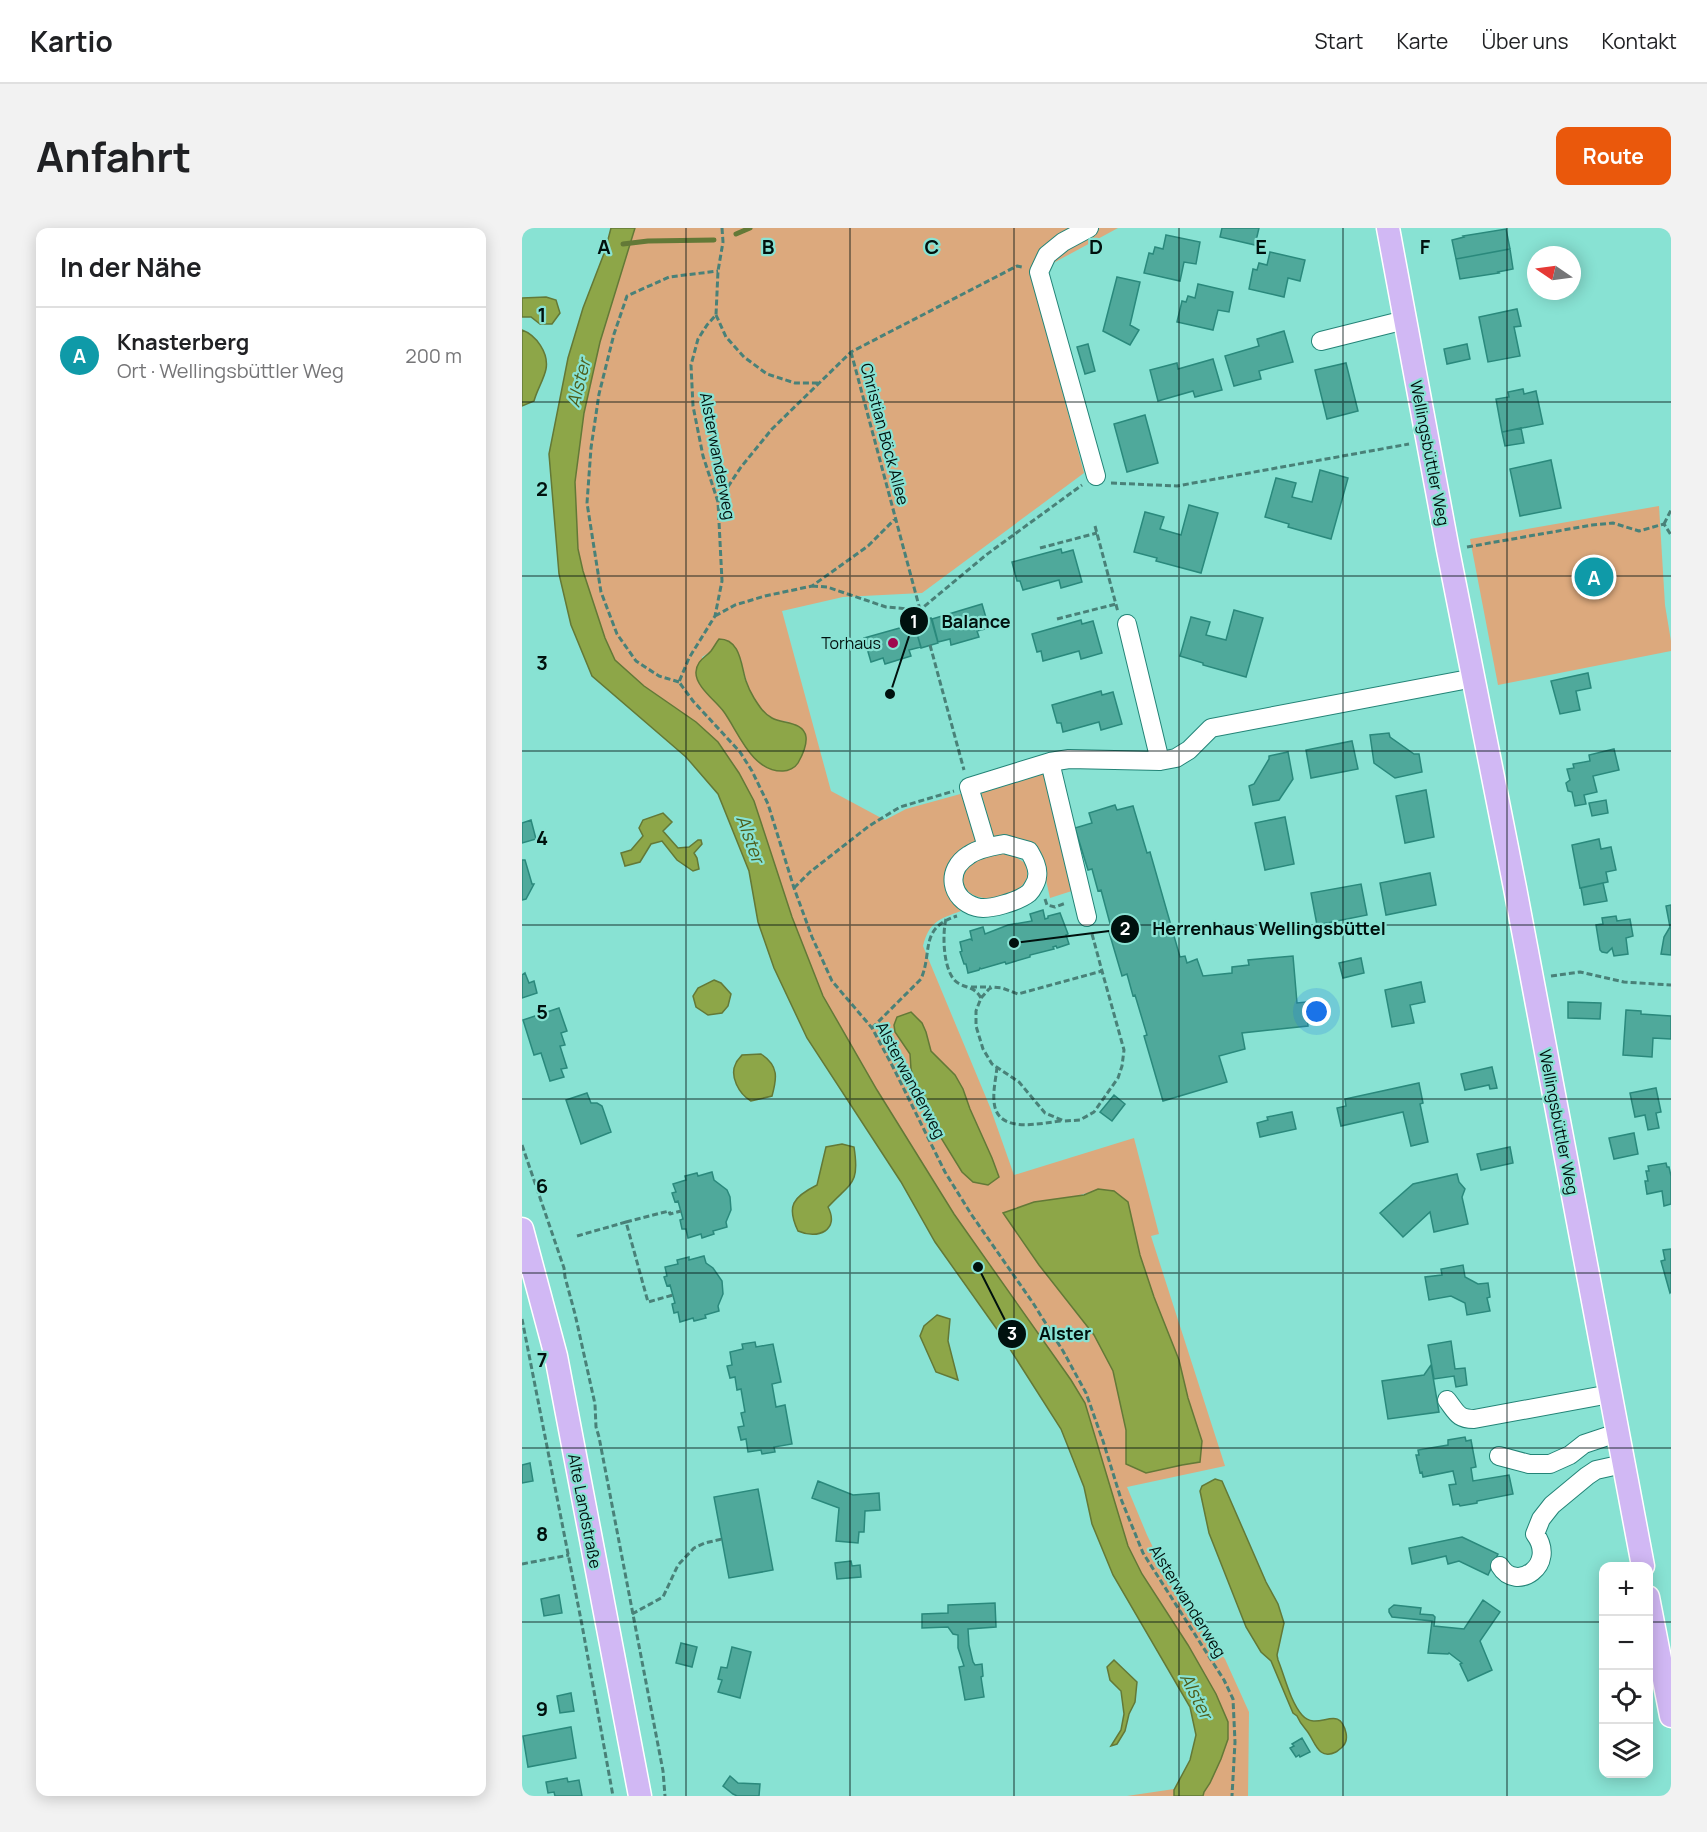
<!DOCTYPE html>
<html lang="de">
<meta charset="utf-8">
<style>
body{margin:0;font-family:Manrope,sans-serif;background:#f2f2f2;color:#202124}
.controls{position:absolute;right:18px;bottom:18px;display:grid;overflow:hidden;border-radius:12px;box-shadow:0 3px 15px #0003}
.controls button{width:54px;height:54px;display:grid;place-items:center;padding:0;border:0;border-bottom:2px solid #e0e0e0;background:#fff;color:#202124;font:30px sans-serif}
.compass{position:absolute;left:1005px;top:18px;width:54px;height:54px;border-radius:50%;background:#fff;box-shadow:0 3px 15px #0003;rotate:283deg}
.you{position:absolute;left:795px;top:784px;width:21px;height:21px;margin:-15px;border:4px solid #fff;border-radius:50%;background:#1a73e8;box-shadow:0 0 0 9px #1a73e833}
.badge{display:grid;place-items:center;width:39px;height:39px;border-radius:50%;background:#ea580c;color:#fff;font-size:20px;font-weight:700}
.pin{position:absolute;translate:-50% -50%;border:3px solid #fff;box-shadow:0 2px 6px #0006}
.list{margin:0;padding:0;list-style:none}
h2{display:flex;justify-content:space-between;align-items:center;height:78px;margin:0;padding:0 24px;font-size:26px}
h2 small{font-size:20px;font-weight:400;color:#757577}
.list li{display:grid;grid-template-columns:39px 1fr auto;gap:18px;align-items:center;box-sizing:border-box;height:96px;padding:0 24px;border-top:2px solid #e0e0e0}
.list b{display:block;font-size:22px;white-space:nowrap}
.list p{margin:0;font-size:20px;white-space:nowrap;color:#757577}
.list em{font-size:20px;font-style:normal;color:#757577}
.icon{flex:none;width:33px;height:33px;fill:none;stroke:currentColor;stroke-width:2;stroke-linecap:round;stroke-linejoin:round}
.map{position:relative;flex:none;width:1149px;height:1568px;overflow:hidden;border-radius:12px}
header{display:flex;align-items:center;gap:36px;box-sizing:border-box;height:84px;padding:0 30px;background:#fff;border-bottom:2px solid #e0e0e0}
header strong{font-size:28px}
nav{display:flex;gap:33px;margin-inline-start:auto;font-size:21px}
.intro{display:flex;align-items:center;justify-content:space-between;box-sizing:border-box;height:144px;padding:0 36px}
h1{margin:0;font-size:42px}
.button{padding:15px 27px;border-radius:12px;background:#ea580c;color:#fff;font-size:21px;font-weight:700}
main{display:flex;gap:36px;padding:0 36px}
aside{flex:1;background:#fff;border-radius:12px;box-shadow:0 3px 15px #0003}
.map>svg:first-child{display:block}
.green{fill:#dca97d;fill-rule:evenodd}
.water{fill:#8da648;stroke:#637937;stroke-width:1.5}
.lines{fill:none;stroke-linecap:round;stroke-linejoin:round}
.stream{stroke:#637937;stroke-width:5}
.building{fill:#4fa99b;stroke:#2a897c;stroke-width:1.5}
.minor-casing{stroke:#238477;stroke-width:20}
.major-casing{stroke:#fff;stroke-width:25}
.path{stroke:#498178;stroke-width:3;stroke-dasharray:6 3;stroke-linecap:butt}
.minor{stroke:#fff;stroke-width:18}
.major{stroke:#d1b8f4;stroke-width:22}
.grid{fill:none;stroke:#00110e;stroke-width:1.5;stroke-opacity:0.55}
.poi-dot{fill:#9f094f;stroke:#88e2d3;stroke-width:2}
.labels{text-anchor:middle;stroke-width:4.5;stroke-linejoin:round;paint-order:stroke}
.street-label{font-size:16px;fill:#00110e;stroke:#88e2d3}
.poi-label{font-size:16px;fill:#00110e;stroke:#88e2d3;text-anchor:end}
.water-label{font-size:18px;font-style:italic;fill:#4e5e1c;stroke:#88e2d3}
.grid-label{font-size:20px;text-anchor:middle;font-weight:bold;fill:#00110e;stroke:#88e2d3;stroke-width:4.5;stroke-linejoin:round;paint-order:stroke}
.leader{fill:none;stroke:#00110e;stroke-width:2}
.callout-dot{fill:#00110e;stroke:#88e2d3;stroke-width:2}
.mark-label{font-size:18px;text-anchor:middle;font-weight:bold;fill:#fff}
.callout-label{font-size:18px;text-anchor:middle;font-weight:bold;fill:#00110e;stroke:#88e2d3;stroke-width:4.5;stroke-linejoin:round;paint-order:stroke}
</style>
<header>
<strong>Kartio</strong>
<nav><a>Start</a><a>Karte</a><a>Über uns</a><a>Kontakt</a></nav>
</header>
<div class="intro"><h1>Anfahrt</h1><a class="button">Route</a></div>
<main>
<aside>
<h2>In der Nähe<small></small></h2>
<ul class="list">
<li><span class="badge" style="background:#0f9aa8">A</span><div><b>Knasterberg</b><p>Ort · Wellingsbüttler Weg</p></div><em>200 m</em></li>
</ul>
</aside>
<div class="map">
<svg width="1149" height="1568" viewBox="0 0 1149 1568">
<rect width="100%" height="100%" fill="#88e2d3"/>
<!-- green -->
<path class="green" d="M89 0H596L524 39 512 56 562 245 400 365 321 369 260 383 309 563 363 592 384 581 442 565 456 616 432 634 440 678 439 683C417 691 407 694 401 718L468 879 492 947 612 910 637 1006 629 1008 703 1238 605 1259 625 1307 657 1373 703 1431 727 1484 726 1568H605L652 1561 668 1532 674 1507 668 1479 591 1347 570 1296 562 1259 539 1201 479 1107 413 1014 379 954 285 810 252 740 236 694 227 643 196 566 164 529 70 448 49 397 37 346 27 226 46 130 61 80 83 23ZM188 424 219 431C223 451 232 484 253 492 257 493 263 493 267 494L224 519 204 486 181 461 180 429ZM389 784 400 795 404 804 409 823 441 861 448 881 470 930 476 949 440 944 399 873 389 841 388 826 374 804 372 797ZM576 961 606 974 618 1027 632 1069 657 1132 678 1234 660 1237 605 1218 604 1202 591 1143 572 1107 517 1037 482 985C512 972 545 974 576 961Z
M1137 278 1143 377 1149 413V423L976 457 948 311Z
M520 542 556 661 528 670 522 643 472 612 458 561Z
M481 625 492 628 503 635C504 639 506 644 505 649 501 668 450 683 440 654 445 630 460 630 481 625Z"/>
<!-- water -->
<path class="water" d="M89 0H113L78 114 62 185 53 254 56 321 61 343 83 410 93 432 122 458 174 494 196 514 217 545 232 573 270 689 301 768 355 862 432 986 549 1152 563 1175 606 1318 620 1346 666 1417 694 1466 706 1494V1511L699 1531 688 1555 682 1564 681 1568H652V1562L668 1532 674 1507 668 1479 591 1347 570 1296 562 1259 539 1201 479 1107 413 1014 379 954 285 810 252 740 236 694 227 643 196 566 164 529 70 448 49 397 37 346 27 226 46 130 61 80 83 23Z
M24 69 34 72 38 85 30 96H18L9 89H0V70Z
M0 102C14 107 27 125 24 141 22 151 15 162 12 173L0 178Z
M197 411C219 411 219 438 224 453 226 459 229 465 232 470 237 478 242 486 250 490 260 496 282 493 284 509 285 518 280 528 276 535 273 540 266 543 261 543 230 544 217 505 202 484 194 473 173 458 174 444 175 432 183 430 189 423 192 419 194 415 197 411Z
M141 585 150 594 141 603 156 620 167 619 176 612H179L180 616 172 625 175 630 177 641 171 643 155 632 140 613 129 616 118 634 103 638 99 625 109 622 121 608 117 600 121 592Z
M192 752 199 755 209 766 206 778 200 785 186 787 174 779 171 768 176 760Z
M389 784 400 795 404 804 409 823 433 847 441 861 448 881 470 930 477 949 466 957 451 954 440 944 416 905 399 873 394 858 389 841 388 826 373 804 372 797 375 789Z
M239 826C257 838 255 850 250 868L229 873C217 866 207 848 214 835 215 832 218 830 220 827Z
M320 916 332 919C338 957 329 954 306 979 318 1002 296 1012 276 1003 264 978 271 969 295 957L304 919Z
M576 961 592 963 606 974 618 1027 632 1069 657 1132 666 1170 680 1213 678 1234 660 1237 624 1245 604 1236V1202L591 1143 572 1107 517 1037 481 985 512 974 562 967Z
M415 1087 428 1091 426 1113 436 1152 414 1144 398 1108 402 1098Z
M693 1251 700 1253 744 1354 756 1376 762 1395 755 1427 756 1432C763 1449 768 1473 780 1487 796 1505 817 1474 824 1505 825 1510 824 1515 821 1518 820 1520 815 1523 814 1524 796 1533 793 1513 785 1503 780 1497 778 1495 775 1488L771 1485 749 1433 739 1424 724 1399 687 1305 678 1263 680 1258Z
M592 1432 615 1454 613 1474 607 1486 603 1503 595 1516 589 1518 599 1502 602 1486 599 1463 588 1452 585 1439Z"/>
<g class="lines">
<!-- stream -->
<path class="stream" d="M214 6 228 0
M101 16 126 13 192 12"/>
</g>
<!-- building -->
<path class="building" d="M700 0H737L733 17 698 9Z
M984 1 988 21 934 31 930 12 942 9 941 8Z
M644 7 678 14 674 36 662 34 658 53 622 45 627 25 631 26 633 19 641 21Z
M988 21 991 41 976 44 977 45 938 51 934 31Z
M748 24 783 32 778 53 766 50 762 69 727 61 731 41 735 42 737 35 745 37Z
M595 49 618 54 608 97 617 102 608 117 581 103Z
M676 56 711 64 707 84 696 82 691 102 655 94 660 73 664 74 666 68 673 70Z
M995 81 999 98 992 99 998 128 966 134 957 89Z
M762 103 771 134 737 143 739 151 712 158 703 128 737 118 735 111Z
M566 116 573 143 563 146 555 119Z
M945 116 948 131 925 136 922 121Z
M691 131 700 162 673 169 671 163 636 173 628 142 655 135 656 141Z
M824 135 836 183 805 191 793 142Z
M1001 161 1002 166 1014 163 1021 196 980 204 974 171 987 169 986 164Z
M623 187 636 235 605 244 592 196Z
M999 200 1002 215 983 218 980 204Z
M1029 232 1039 280 998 288 988 241Z
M798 242 826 250 809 311 766 299 767 296 743 289 754 250 774 255 770 269 790 274Z
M667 277 696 285 679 345 634 333 635 330 612 324 623 284 642 289 638 301 659 307Z
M539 321 540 325 551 322 560 354 539 360 537 352 501 362 498 353H495L490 334Z
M460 376 467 400 455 403 457 409 429 417 428 411 416 414 410 391Z
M712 382 741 390 724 449 681 437V435L658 428 669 389 688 394 684 407 704 412Z
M409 390 416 415 399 420 392 395Z
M559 392 560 396 571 393 580 425 559 431 557 423 521 433 519 423 515 424 510 406Z
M392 396 399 419 387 422 389 428 363 436 361 430 349 434 342 410Z
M1066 445 1069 460 1054 463 1058 482 1038 486 1029 453Z
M579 463 580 467 591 464 600 496 579 502 577 494 541 504 539 495H535L530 477Z
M867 505 868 509 892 526H897L900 544 873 550 852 535 848 507Z
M830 513 836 541 789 550 784 522Z
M1092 521 1097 542 1071 548 1075 564 1062 567 1064 576 1053 578 1050 564 1046 563 1044 555 1048 552 1045 541 1052 540 1051 536 1068 533 1067 527Z
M766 524 771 551 757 572 731 577 727 558 732 556 747 531V528Z
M904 562 912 609 883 615 874 568Z
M1084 572 1086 585 1070 588 1067 575Z
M593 577 595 582 611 578 625 625 628 624 658 729 663 728 665 735 675 731 681 748 710 745V739L727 737 726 732 771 728 775 775 784 774 786 798 720 805 723 821 697 828 705 854 641 873 622 808 625 807 613 767 611 768 605 746 600 748 587 704 590 703 579 662 576 663 570 641 566 642 553 600 570 595 567 585Z
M763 589 772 636 743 642 733 595Z
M9 592 14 611 0 615V595Z
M1077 611 1079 621 1089 619 1094 642 1084 644 1086 654 1058 660 1050 617Z
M0 632H3L10 656H12L4 671 0 672Z
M908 645 914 677 864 687 858 655Z
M1081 655 1085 673 1062 677 1059 660Z
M839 656 845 687 795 697 789 665Z
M1149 677V727L1139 726 1142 709 1148 699 1144 678Z
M521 682 523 691 526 690V688L538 685 546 706 544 707 547 716 535 720 534 718 531 719 532 721 508 727V729L484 736 483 734 459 741 458 740 457 742 446 745 444 736H442L438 724 440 723 438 714 448 711 450 712 448 703 461 699 463 706 486 697 510 693 508 686Z
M1094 688 1095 693 1108 691 1111 708 1104 710 1106 726 1092 728 1090 720 1085 725 1080 724 1078 722 1074 697 1081 696 1080 690Z
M839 730 842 745 821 750 817 735Z
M3 745 7 755 12 753 15 765 0 770V747Z
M899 754 903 774 888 777 892 795 870 799 863 762Z
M1046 774 1079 775 1078 791 1046 790Z
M37 780 45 803 39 805 43 817 38 818 45 840 39 841 42 849 28 853 19 825 12 827 1 792Z
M1104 782 1119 783V786L1149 788V811L1131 810 1130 829 1101 827Z
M970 839 975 860 968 861 967 857 943 862 939 846Z
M897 855 901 875 898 876 906 914 889 918 881 884 819 898 815 880 824 878 823 871Z
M1134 860 1139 884 1134 885 1137 900 1126 902 1123 887 1113 889 1108 865Z
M65 865 69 875H75L80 878 89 904 59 916 44 872Z
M592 867 603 876 590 893 578 884Z
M770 884 774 901 738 909 735 895 746 892 745 889Z
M1112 905 1116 926 1092 931 1087 910Z
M988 919 991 935 959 942 955 926Z
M1144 935 1145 939H1147L1149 948V976L1142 978 1140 963 1125 966 1123 953H1126L1124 943H1127L1126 938Z
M190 944 192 952 205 962 208 969 209 982 204 994 205 999 191 1003 192 1006 180 1010 179 1006 166 1010 164 1001H160L158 992 161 991 156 973 153 974 150 965 154 964 151 956 164 952 163 948 175 945 176 948Z
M935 946 937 954 943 961 940 969 946 996 912 1004 908 984 881 1009 858 985 891 956Z
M1149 1021V1064L1148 1065 1139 1033 1143 1032 1141 1022Z
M182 1028 184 1035 191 1040 200 1053 201 1066 196 1078 197 1083 183 1087 184 1090 172 1093 171 1090 158 1094 156 1084 152 1085 150 1076 153 1075 148 1057 145 1058 142 1049 145 1048 143 1039 156 1036 155 1032 167 1029V1032Z
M941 1037 943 1049 956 1056 966 1055 968 1069 965 1070 968 1083 945 1087 943 1075 929 1068 907 1072 903 1049 920 1047 919 1041Z
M929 1113 933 1141 943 1140 945 1157 934 1159 932 1148 912 1151 906 1117Z
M233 1114 234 1119 251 1116 259 1154 250 1156 254 1179 263 1177 270 1216 252 1219 253 1224 240 1226 239 1222 226 1224 224 1211 219 1212 216 1199 222 1198 219 1185 223 1184 219 1161 215 1162 213 1149 208 1150 205 1138 210 1137 208 1124 221 1121 220 1116Z
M909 1137 917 1184 866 1191 860 1153 902 1147Z
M943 1209 944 1213 949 1212 954 1239 949 1240 951 1253 987 1247 991 1266 955 1273V1275L938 1278 937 1276 931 1277 927 1257 934 1256 931 1243 901 1249 900 1244 898 1245 894 1227H897L896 1222 926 1217V1212Z
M8 1235 11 1253 0 1255V1237Z
M296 1253 331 1267 357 1265 358 1282 343 1283 342 1304H337L336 1315 314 1313 317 1280 290 1270Z
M236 1261 251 1342 207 1350 192 1269Z
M940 1309 976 1326 966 1347 937 1333 926 1336 924 1328 890 1336 887 1320Z
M329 1333 330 1338 338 1337 339 1349 315 1351 313 1335Z
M37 1367 40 1385 22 1388 19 1371Z
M961 1372 978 1384 958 1413 970 1442 946 1453 938 1436 940 1435 927 1425 926 1426 906 1425 910 1393 870 1389 867 1384V1381L872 1377 899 1380 898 1386 911 1387 913 1389 912 1398 942 1401Z
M473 1375 474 1399 446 1401 447 1417 451 1434 453 1437 460 1436 461 1448 459 1449 462 1469 443 1472 437 1439 442 1438 436 1420V1407L431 1406 426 1399 400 1400V1386L426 1385V1377Z
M159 1415 175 1419 170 1439 154 1435Z
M210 1419 229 1424 218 1470 196 1464 200 1452 196 1451 199 1439 205 1440Z
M49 1465 52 1483 38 1485 35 1468Z
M49 1499 54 1530 6 1539 1 1508Z
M780 1510 788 1524 778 1529 777 1527 774 1529 768 1520 772 1518 770 1516Z
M208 1548 216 1555 238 1556 237 1568H215L211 1566 201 1558Z
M45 1550 46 1554 57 1552 60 1568H33L32 1564 26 1565 24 1554Z"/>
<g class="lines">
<defs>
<path id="minor" d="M567 0 541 14 525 27 517 44 574 248
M799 113 883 92
M605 396 638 533
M528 534 565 689
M482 616 507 623C511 630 517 640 515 649 515 653 510 662 507 665 497 673 466 683 454 679 428 671 423 642 447 627 457 620 471 618 482 616Z
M465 619 447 559 528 534 547 531 638 533 654 530 667 522 689 500 952 450
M925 1172C935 1185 936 1191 952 1191L1088 1166
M977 1228 1007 1236H1028L1048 1227 1062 1216 1095 1205
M978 1338C994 1365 1036 1337 1013 1306L1019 1291 1030 1277 1065 1248 1074 1242 1101 1236"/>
<path id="major" d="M866 0 926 322 993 660 1121 1338
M0 1001 34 1128 118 1568
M1126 1369 1149 1488"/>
</defs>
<!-- minor casing -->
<use href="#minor" class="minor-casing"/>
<!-- major casing -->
<use href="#major" class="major-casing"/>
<!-- path -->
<path class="path" d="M200 0 201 14 196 43 194 87 185 97 176 111 169 137 171 178 181 228 196 274 200 353 193 388 167 430 157 454 171 473 218 524 230 543 246 576 272 660 290 709 310 753 350 800 371 839 423 944 449 986 511 1075 541 1123 564 1165 581 1213 599 1271 621 1325 702 1452 711 1471 713 1514 710 1568
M194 87 204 109 222 129 245 146 273 155H297
M329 124 401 393
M589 255 655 258 887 216
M196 274 219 239 250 201 329 124 495 38 500 39
M1142 296 1149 282
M573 298 596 384
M945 319 1070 297 1091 295 1117 303 1142 296 1149 307
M518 320 575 305
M290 358 305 359 364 379 398 382 464 327 560 257
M193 388 213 377 243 368 290 358 346 318 374 290
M535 391 594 376
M408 417 442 542
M157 454 137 448 114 433 95 406 79 364 65 275 69 220 77 166 92 106 105 68 147 49 196 43
M272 660 288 644 347 598 378 579 432 563
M523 671 525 677 533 679 544 675
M424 691C420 706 421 746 436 755 446 761 452 758 459 770
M570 706 580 743 496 766 480 760 471 759 467 761 459 770 454 783V798L461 821 470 836 497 854 523 885 542 893 558 892 572 884 596 850 600 838 602 822 580 743
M1029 748 1058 744 1102 754 1149 757
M449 759H469
M350 800 399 751C411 723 397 700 435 688
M475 839C474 850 471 862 472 873 474 907 517 895 540 893
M0 917 42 1040 43 1049 53 1086 73 1176 74 1199 77 1209 141 1543 143 1568
M104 994 147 983 148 986 159 983
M55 1008 104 994 126 1074 151 1067
M0 1091 60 1397 91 1568
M0 1336 47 1327
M110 1386 141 1369 156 1337 172 1320 183 1315 200 1311"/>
<!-- minor -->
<use href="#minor" class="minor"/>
<!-- major -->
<use href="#major" class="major"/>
</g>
<!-- grid -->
<path class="grid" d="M164 0V1568M328 0V1568M492 0V1568M657 0V1568M821 0V1568M985 0V1568M0 174H1149M0 348H1149M0 523H1149M0 697H1149M0 871H1149M0 1045H1149M0 1220H1149M0 1394H1082M1126 1394H1149"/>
<!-- markers -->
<circle class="poi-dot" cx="371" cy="415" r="6"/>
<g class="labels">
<!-- street labels -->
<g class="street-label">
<text transform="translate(363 206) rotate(75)" y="6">Christian Böck Allee</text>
<text transform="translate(908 225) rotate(79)" y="6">Wellingsbüttler Weg</text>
<text transform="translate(196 228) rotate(79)" y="6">Alsterwanderweg</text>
<text transform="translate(389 852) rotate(62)" y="6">Alsterwanderweg</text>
<text transform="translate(1037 894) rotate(79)" y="6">Wellingsbüttler Weg</text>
<text transform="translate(63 1283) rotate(79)" y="6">Alte Landstraße</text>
<text transform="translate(666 1373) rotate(58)" y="6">Alsterwanderweg</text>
</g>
<!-- poi labels -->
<g class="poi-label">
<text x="359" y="421">Torhaus</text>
</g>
<!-- water labels -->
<g class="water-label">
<text transform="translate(57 155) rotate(-76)" y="6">Alster</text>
<text transform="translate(228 611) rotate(70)" y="6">Alster</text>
<text transform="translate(674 1468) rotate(63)" y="6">Alster</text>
</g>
</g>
<g class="grid-label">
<text x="82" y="26">A</text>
<text x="246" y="26">B</text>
<text x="410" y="26">C</text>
<text x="574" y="26">D</text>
<text x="739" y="26">E</text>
<text x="903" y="26">F</text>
<text x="20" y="94">1</text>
<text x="20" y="268">2</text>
<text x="20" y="442">3</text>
<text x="20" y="617">4</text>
<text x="20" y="791">5</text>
<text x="20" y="965">6</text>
<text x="20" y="1139">7</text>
<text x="20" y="1313">8</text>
<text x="20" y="1488">9</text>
</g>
<!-- callouts -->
<path class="leader" d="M368 466L392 393M492 715L603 701M456 1039L490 1106"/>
<g class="callout-dot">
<circle cx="368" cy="466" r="6"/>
<circle cx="492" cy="715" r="6"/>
<circle cx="456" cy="1039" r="6"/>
<circle cx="392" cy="393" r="15"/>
<circle cx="603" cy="701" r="15"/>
<circle cx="490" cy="1106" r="15"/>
</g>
<g class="mark-label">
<text x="392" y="400">1</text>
<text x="603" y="707">2</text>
<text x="490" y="1112">3</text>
</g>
<g class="callout-label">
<text x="454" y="400">Balance</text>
<text x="747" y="707">Herrenhaus Wellingsbüttel</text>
<text x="543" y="1112">Alster</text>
</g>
</svg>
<div class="controls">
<button>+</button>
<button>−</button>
<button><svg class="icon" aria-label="locate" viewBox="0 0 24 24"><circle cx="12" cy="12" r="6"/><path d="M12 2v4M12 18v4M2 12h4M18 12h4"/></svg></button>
<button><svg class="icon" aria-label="layers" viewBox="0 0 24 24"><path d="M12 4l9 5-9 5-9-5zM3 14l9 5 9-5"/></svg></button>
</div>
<svg class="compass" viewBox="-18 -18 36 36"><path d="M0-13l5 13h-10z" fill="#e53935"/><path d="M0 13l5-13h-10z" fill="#757577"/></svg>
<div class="you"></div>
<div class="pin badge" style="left:1072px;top:349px;background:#0f9aa8">A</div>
</div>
</main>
